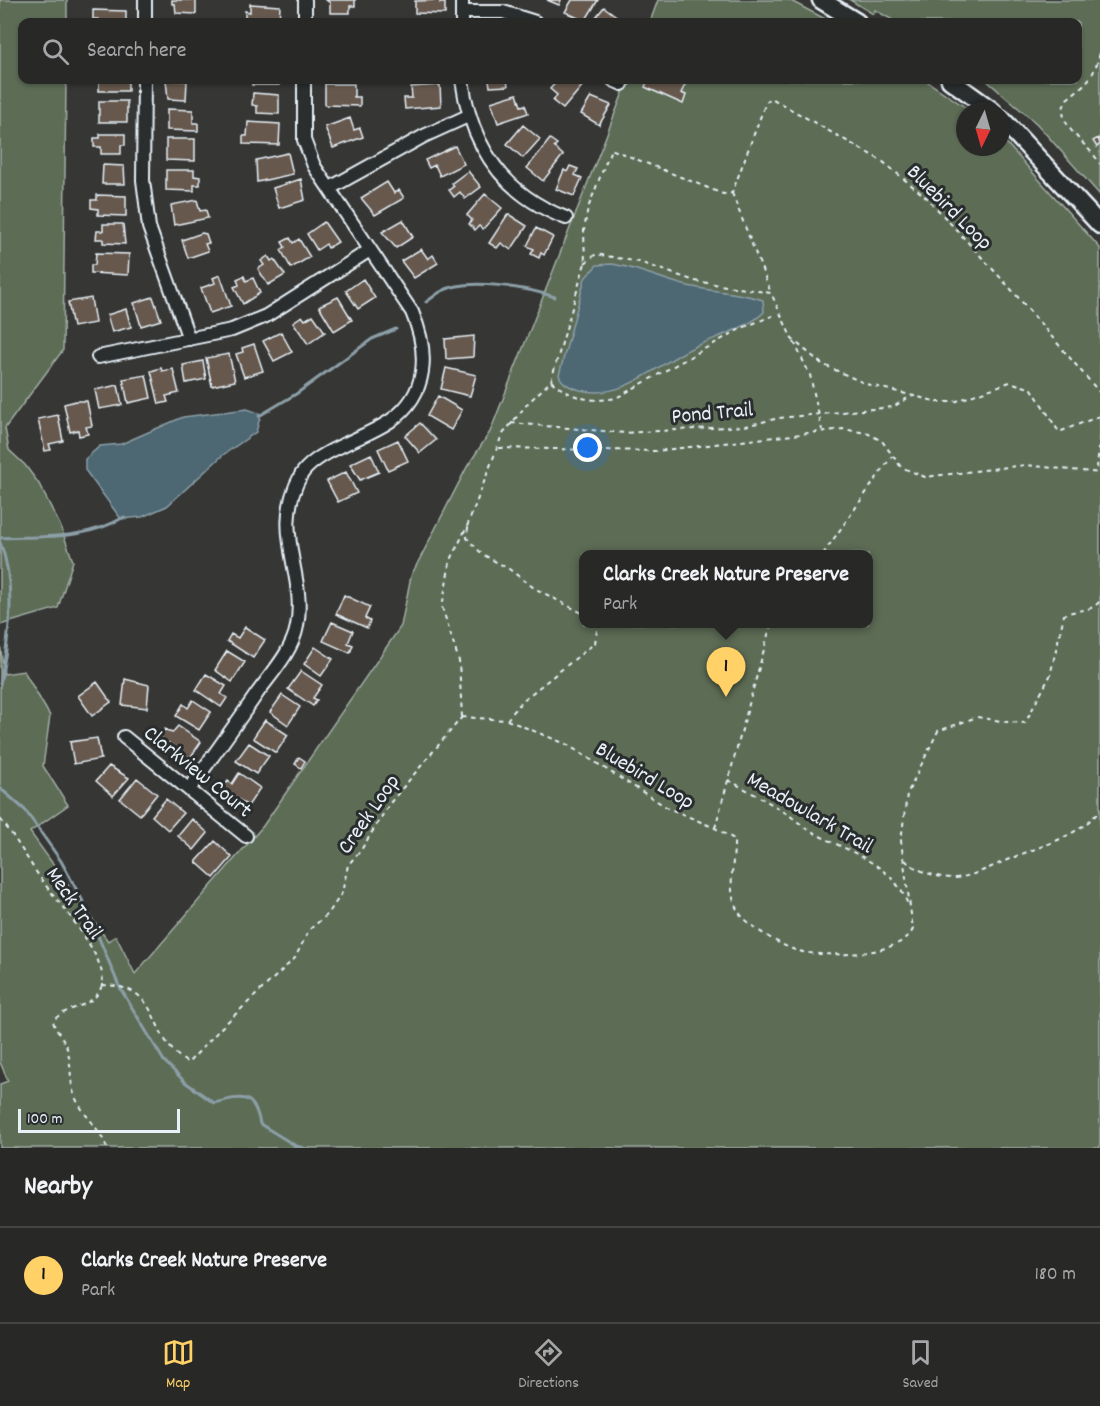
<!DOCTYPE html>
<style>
body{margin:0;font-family:Dekko,sans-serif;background:#30302f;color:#f1f3f6}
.compass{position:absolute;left:956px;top:102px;width:54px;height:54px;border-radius:50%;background:#282827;box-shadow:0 2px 4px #0004;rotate:185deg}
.scale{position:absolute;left:18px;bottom:15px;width:162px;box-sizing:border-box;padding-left:6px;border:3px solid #e8f1f8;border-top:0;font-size:16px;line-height:21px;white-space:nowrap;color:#e8f1f8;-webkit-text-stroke:4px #2a2d2e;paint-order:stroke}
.you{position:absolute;left:588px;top:448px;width:21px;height:21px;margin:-15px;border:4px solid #fff;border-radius:50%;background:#1a73e8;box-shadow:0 0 0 9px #1a73e833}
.badge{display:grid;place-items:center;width:39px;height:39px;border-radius:50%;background:#ffd166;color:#111;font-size:20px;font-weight:700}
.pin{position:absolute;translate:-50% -50px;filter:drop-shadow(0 2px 3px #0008)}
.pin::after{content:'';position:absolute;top:32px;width:21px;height:18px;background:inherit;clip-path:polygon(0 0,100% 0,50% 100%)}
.popup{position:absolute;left:579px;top:550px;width:294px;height:78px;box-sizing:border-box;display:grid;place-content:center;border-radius:12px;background:#282827;filter:drop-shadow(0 2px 4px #0005);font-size:20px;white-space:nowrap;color:#a5a6a7}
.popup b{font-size:22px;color:#f1f3f6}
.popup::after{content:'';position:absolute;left:50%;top:100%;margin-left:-12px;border:12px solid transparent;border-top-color:#282827}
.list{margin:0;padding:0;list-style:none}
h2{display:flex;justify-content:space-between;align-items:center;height:78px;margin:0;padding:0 24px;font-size:26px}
h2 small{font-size:20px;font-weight:400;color:#a5a6a7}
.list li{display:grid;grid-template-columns:39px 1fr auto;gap:18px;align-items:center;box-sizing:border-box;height:96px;padding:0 24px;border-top:2px solid #444}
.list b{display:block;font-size:22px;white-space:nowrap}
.list p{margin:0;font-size:20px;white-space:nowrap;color:#a5a6a7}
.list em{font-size:20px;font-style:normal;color:#a5a6a7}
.icon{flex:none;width:33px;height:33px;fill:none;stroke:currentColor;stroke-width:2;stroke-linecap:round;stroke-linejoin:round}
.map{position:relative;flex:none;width:1100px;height:1148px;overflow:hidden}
.search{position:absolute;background:#282827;box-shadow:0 2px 4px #0004;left:18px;right:18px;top:18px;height:66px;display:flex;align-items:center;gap:15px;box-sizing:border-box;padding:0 21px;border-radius:12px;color:#a5a6a7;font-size:22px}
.sheet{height:174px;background:#282827}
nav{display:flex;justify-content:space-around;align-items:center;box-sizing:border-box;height:84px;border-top:2px solid #444;background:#282827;font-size:16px;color:#a5a6a7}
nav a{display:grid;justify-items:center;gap:3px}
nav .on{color:#ffd166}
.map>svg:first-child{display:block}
.green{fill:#5d6c54;stroke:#a2aea6;stroke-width:1.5;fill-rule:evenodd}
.water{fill:#4e6873;stroke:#8c9fa8;stroke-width:1.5}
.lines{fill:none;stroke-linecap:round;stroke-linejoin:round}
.stream{stroke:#8c9fa8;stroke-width:3}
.building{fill:#66584d;stroke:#e8f1f8;stroke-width:1.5}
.street-casing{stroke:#e8f1f8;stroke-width:16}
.secondary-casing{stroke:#e8f1f8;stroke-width:21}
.path{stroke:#e8f1f8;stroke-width:2;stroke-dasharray:4.5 4.5;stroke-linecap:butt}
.street{stroke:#2a2d2e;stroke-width:12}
.secondary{stroke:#2a2d2e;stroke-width:16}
.labels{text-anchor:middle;stroke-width:6;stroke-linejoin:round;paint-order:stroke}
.street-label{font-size:22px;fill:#e8f1f8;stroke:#2a2d2e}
</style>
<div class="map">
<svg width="1100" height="1148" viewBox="0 0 1100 1148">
<rect width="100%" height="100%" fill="#363634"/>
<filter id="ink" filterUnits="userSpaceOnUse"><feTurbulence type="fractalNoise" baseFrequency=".0167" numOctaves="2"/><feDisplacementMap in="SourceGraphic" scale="12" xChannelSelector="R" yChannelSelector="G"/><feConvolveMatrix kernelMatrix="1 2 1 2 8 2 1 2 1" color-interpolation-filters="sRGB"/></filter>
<g filter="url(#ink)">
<!-- green -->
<path class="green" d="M0 0H67V22H22V80H66L63 350 5 428 9 450 25 465 39 484 60 525 73 561 58 608 0 625Z
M658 0H789L831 22H650Z
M850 0H1100V195L1037 124 986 80H1078V22H896L875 10 873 14Z
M628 80H925L971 111H965V147H1001V137L1100 248V1148H0V1084L8 1081 0 1062V643L4 674 24 671 50 716 43 766 68 805 30 832 108 941 116 936 135 974 263 826 401 626 411 576 467 467 490 432ZM584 554H868V624H584Z"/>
<!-- water -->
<path class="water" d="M612 264C638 268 660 279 684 285 710 292 737 291 763 300L764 312C750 327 713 338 694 347 657 364 624 401 580 390 570 387 562 384 559 375L585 278 597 265Z
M247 409 261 414 256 432 223 455 167 506 142 517 121 519 85 470V459L100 446 121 444 183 417Z"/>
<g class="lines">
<!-- stream -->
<path class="stream" d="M426 302C431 299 436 294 442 291 468 277 528 288 555 297
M259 416 296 394 372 339 396 329
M0 538C41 536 87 540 124 517
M0 542C17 586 9 639 0 684
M0 788 25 810 61 861 86 907 119 986 164 1061 185 1082 214 1103C242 1096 254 1092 260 1124L296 1146 304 1148"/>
</g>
<!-- building -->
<path class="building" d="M172 0H196V14L176 13 175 4H172Z
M326 0H355V6H350V13H330V3Z
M440 0V3H445V14L415 13V1Z
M547 0H561L559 5Z
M572 0H598L585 21 565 12Z
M250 4 280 6 279 22H252V20H245V11L250 12Z
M604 7 622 20 620 22H592Z
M93 10 126 11V22H99V19H93Z
M99 80H128V91H99Z
M166 80 187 81 186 100 168 99Z
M252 80H279V85H252Z
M489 80H507L508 86 490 87Z
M558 80H577L583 85 563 109 553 101 557 95 550 89Z
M648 80H677L686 83 681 93 686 95 683 104 645 87Z
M325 84H354V97H360V106L325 105Z
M440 85 441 106 405 109 404 98H412L411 87Z
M253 93 279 95V114L257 113V106L252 105Z
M517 94 521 106 525 105 528 113 498 123 491 102Z
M591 97 611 105 599 125 581 114Z
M99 101H127V122H99Z
M167 109 193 110V123H198V131L167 130Z
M350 118 354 130 360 128 363 137 333 148 325 127Z
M248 122 280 124 279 145 243 144V136H247Z
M523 125 540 139 523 158 507 144Z
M100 134H125V145H121V154H101V147H94V138H100Z
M1098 138 1100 144 1097 147 1093 141Z
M166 139H195V161L166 160Z
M550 139 557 144 554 147 563 155 543 181 527 168Z
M455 146 464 164 440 176 435 165 429 168 425 160Z
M288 153 293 174 257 182 256 160Z
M103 165 124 166 125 184H102Z
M570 166 578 169 575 175 582 178 574 196 556 189 564 170 567 172Z
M166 170H194V176L200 177V185H194V191L166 190Z
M468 171 481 187 465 199 460 192 454 197 449 190 454 186 452 183Z
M301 179 305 200 279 208 273 188Z
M387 182 394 193 399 190 404 198 375 215 361 198Z
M485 194 502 208 483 229 479 226 475 230 469 224 472 220 467 215Z
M97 195 126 196V216L98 215V209L91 208V200H97Z
M197 200 200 211 206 210 208 218 174 225 171 205Z
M508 214 527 226 511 250 501 243 497 248 489 243Z
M403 220 413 237 396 248 382 232Z
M324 222 338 242 328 248 326 244 317 250 307 234Z
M103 224H123L125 244 103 243V239H96L97 231H103Z
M536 228 553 237 544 255 541 253 539 258 531 254 534 249 527 246Z
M202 233 206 234 209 243 205 244 208 251 188 258 182 240Z
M290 238 293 243 299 239 310 257 291 268 281 250 285 247 282 242Z
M421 249 428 259 433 255 438 263 414 278 401 261Z
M96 253 129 254 128 275 91 273V265H95Z
M268 256 271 261 274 259 285 275 268 285 258 269 264 265 261 261Z
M220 275 231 306 210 313 201 288 215 283 213 278Z
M244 276 246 281 253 278 260 293 243 304 234 287 239 285 237 279Z
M363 279 375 298 358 309 346 291Z
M153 297 161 320 141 326 134 303Z
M338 297 352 320 334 331 319 306Z
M91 298 95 323 73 327 68 302Z
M126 309 131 327 112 332 107 315Z
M313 315 325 332 308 344 293 322 302 316 305 320Z
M281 332 292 352 274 361 263 341Z
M474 336 473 357 446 359 445 339Z
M254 344 263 371 244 377 236 354 243 352 242 348Z
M229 354 235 381 212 386 206 358Z
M203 361 206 379 186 383 183 365Z
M161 368 162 371 173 369 179 393 166 396 168 402 159 404 151 371Z
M446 368 476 375 470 396 441 389Z
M146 375 151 398 128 403 123 379Z
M118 385 122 405 99 409 95 390Z
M438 396 462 410 451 430 427 416Z
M76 401H87L92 426 86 427 88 434 79 436 78 430 70 432 64 404Z
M58 415 63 441 49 444 51 450 45 451 38 419Z
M420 423 436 440 420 453 405 436Z
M398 440 408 461 388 470 378 449Z
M371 454 379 472 360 480 350 464Z
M346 472 357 493 338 502 327 481Z
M344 595 370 607 365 618 370 621 367 628 336 614Z
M332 622 353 631 348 643 353 645 350 653 323 641Z
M245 627 265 640 253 658 227 641 231 634 238 638Z
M315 647 333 659 321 676 304 664Z
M227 651 245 662 232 682 215 670Z
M301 671 322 685 313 698 317 700 313 706 288 689Z
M206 674 226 686 221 694 227 698 221 707 196 690Z
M125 679 149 685 147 708 122 705Z
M97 682 111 702 92 716 78 696Z
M282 695 300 707 288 725 270 712Z
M193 700 211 712 199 730 176 716 183 704 188 708Z
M265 720 288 735 276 753 253 738Z
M178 726 201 742 190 758 160 737 165 729 172 733Z
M97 738 101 759 74 764 70 742Z
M249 743 269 756 256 774 236 761Z
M299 757 305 761 301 768 295 764Z
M109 766 129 778 113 796 96 781Z
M239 773 260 788 248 806 222 789 228 781 232 784Z
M137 778 157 794 140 815 120 799Z
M166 799 183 813 168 830 152 816Z
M192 819 208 833 194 850 178 836Z
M215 841 232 857 214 878 196 862Z"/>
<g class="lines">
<defs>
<path id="street" d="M462 12H503L535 22
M145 22V0
M305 22V0
M462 22V0
M144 80 143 180 149 227 189 339
M462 80C471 145 502 194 566 218
M613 80 622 84
M330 188 424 136 468 116
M98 357 232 330 266 316 370 250
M124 737 246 836
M190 788C213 756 236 724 258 692 272 673 293 650 297 626 307 574 270 531 301 475 309 462 328 452 341 446 357 438 375 431 390 421 429 394 429 352 412 312L314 166 304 140V80"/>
<path id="secondary" d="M821 0 857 22
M950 80 993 111
M1001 118 1100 225"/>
</defs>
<!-- street casing -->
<use href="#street" class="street-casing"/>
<!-- secondary casing -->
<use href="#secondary" class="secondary-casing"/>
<!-- path -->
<path class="path" d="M1100 53C1093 80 1087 82 1067 99 1051 124 1090 144 1100 164
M732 193 771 293
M585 263 596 254 639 262 695 281 771 293 792 339 822 364 866 384 938 402H954L1010 382 1032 389 1059 432 1100 416
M794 342 810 375 822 430
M551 381C571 398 591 403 616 398L742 328 777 314
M511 423 625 433 745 426 779 418 893 407 911 396
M1100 437 1097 467 1100 472
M499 448 656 451 843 429 867 433 882 441 901 467 925 477 1025 465 1100 473
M468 527 467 538 482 554 509 569 534 588 584 614
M823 554 892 456
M462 717 459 661 442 607 450 562 468 524 502 435 528 403 551 381 585 263 584 230 588 208 611 149 723 194 732 193 766 102 771 98 882 161 927 198 1010 288 1100 393
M462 717 507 720 566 744 668 808 715 828 734 839C735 861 726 891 738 911 747 926 785 949 803 952 829 957 902 956 913 929L901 841 907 794 938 731 977 717 1007 722 1025 723 1050 676 1064 615C1077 608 1089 614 1100 601
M507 720 522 701 595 643 598 624
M728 780C749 791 769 802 789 815 796 820 803 827 811 831 845 851 894 863 908 905
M0 819C16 838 27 859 41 879 56 900 109 958 102 985 95 1009 66 1005 53 1021 55 1030 60 1033 64 1041 74 1060 67 1082 77 1101 86 1118 99 1127 107 1148
M715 828 771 624
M905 860C916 871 940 879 956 878 978 875 992 866 1012 858 1043 845 1078 837 1100 810
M102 985C166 986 144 1036 188 1063L222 1027 295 958 309 930 328 914 342 893 348 865 361 850 390 803 462 717"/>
<!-- street -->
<use href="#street" class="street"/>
<!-- secondary -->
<use href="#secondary" class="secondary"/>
</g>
</g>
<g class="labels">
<!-- street labels -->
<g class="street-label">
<text transform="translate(951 206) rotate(45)" y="8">Bluebird Loop</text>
<text transform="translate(712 411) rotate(-5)" y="8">Pond Trail</text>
<text transform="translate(199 770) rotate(39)" y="8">Clarkview Court</text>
<text transform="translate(646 774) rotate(31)" y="8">Bluebird Loop</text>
<text transform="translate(811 811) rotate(30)" y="8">Meadowlark Trail</text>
<text transform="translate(367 813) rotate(-55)" y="8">Creek Loop</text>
<text transform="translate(76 902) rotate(55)" y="8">Meck Trail</text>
</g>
</g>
</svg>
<svg class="compass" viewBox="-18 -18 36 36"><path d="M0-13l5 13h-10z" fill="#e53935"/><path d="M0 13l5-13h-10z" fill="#a5a6a7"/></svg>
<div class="scale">100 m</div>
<div class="you"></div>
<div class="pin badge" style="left:726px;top:697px">1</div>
<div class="popup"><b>Clarks Creek Nature Preserve</b>Park</div>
<div class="search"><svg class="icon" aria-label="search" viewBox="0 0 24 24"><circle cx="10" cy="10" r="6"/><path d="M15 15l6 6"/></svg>Search here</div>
</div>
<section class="sheet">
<h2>Nearby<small></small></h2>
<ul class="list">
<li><span class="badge">1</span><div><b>Clarks Creek Nature Preserve</b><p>Park</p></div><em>180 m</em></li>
</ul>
</section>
<nav>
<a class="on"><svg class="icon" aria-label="map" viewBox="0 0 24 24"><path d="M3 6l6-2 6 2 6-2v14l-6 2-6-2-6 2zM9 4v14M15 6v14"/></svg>Map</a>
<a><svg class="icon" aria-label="directions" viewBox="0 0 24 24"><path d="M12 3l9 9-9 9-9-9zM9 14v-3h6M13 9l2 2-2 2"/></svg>Directions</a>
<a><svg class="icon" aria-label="saved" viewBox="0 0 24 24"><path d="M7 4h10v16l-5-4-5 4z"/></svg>Saved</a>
</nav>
